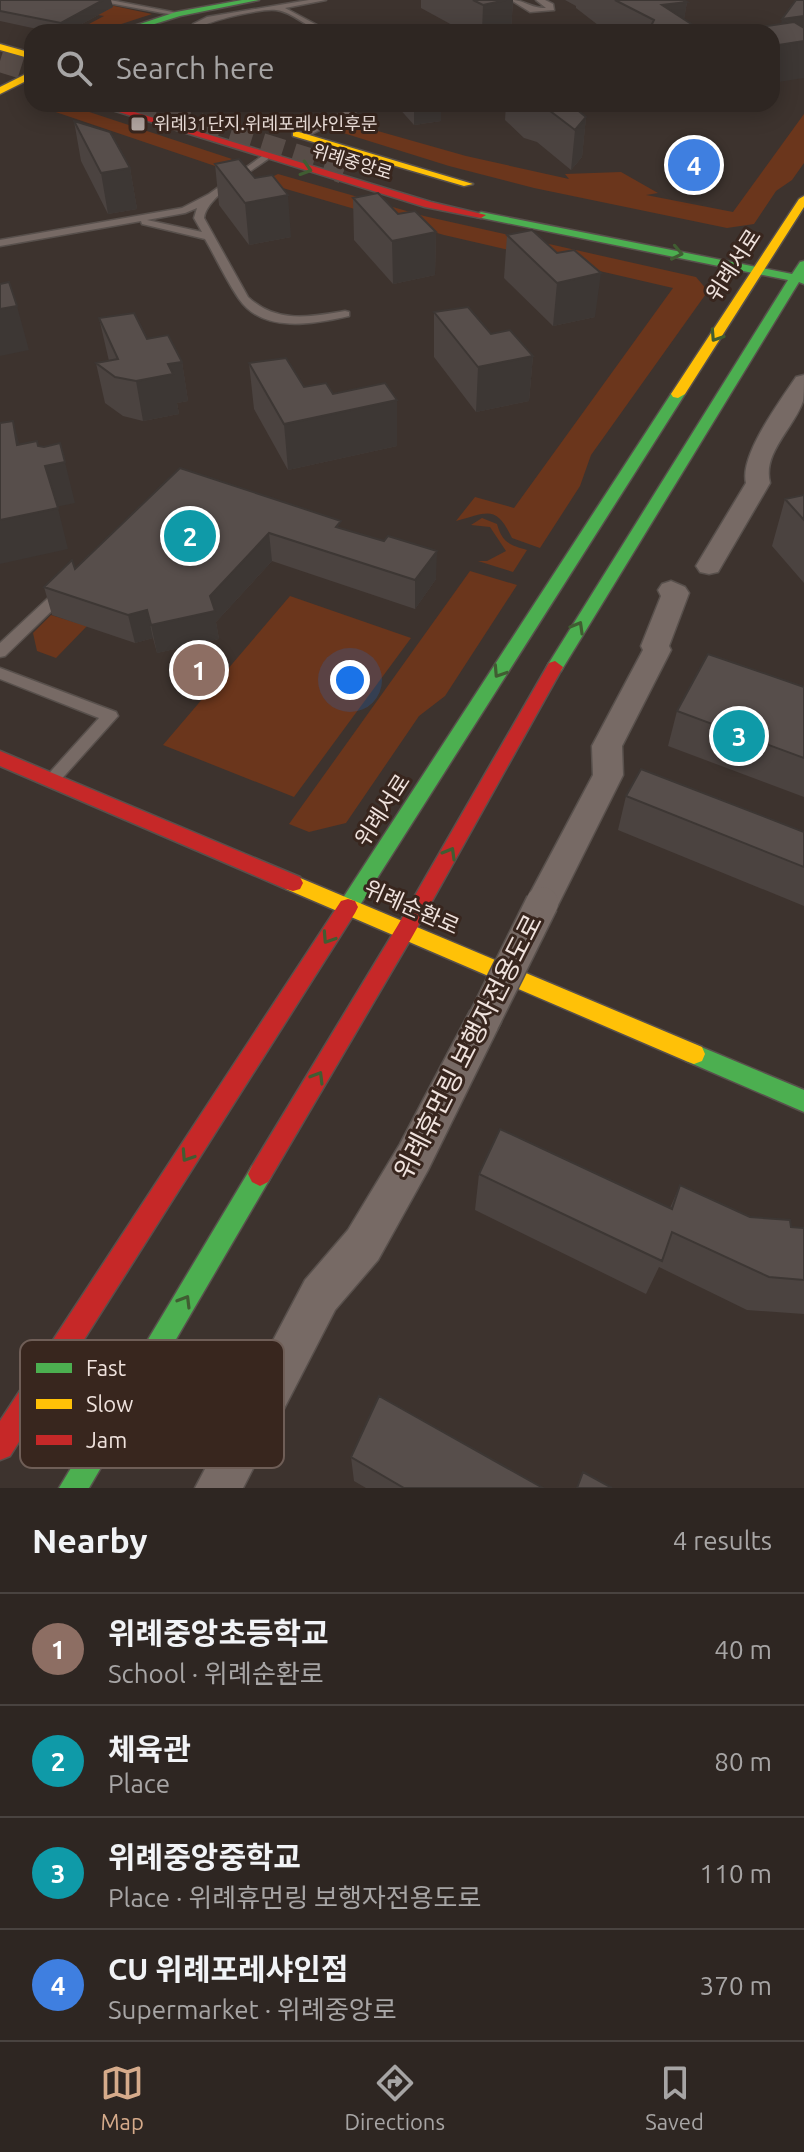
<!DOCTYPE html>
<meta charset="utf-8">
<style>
body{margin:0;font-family:Ubuntu,"Noto Sans KR",sans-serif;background:#3a322f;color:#f1f3f6}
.you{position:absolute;left:350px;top:680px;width:28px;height:28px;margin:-20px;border:6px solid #fff;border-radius:50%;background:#1a73e8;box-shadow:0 0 0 12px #1a73e833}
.badge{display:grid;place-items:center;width:52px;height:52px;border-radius:50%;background:#d6ab8b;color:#fff;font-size:26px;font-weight:700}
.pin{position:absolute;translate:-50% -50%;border:4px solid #fff;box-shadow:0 2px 8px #0006}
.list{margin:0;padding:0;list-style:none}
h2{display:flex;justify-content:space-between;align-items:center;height:104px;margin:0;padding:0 32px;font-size:34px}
h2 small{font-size:26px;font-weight:400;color:#a7a5a5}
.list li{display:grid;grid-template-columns:52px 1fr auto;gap:24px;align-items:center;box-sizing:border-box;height:112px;padding:0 32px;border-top:2px solid #494340}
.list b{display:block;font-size:30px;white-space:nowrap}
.list p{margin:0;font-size:26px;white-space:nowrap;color:#a7a5a5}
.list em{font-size:26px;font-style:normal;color:#a7a5a5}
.icon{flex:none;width:44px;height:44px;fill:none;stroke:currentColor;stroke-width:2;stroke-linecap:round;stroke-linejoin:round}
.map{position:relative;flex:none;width:804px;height:1488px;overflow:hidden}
.search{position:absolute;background:#2e2622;box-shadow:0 4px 20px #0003;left:24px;right:24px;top:24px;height:88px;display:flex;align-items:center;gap:20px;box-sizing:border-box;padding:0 28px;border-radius:24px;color:#a7a5a5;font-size:30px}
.sheet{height:552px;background:#2e2622}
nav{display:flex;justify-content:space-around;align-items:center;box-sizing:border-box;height:112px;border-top:2px solid #494340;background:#2e2622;font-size:22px;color:#a7a5a5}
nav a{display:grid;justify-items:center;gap:4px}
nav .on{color:#d6ab8b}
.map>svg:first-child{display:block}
.green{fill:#6b361c}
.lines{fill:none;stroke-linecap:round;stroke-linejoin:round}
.secondary-tunnel-far1{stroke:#584d48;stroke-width:22;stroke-dasharray:22 11;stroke-linecap:butt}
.secondary-tunnel{stroke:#584d48;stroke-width:28;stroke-dasharray:28 14;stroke-linecap:butt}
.lane-casing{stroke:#58504c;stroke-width:3}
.street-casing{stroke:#58504c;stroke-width:3}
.fast-casing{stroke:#58504c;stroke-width:3}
.slow-casing{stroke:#58504c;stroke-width:3}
.jam-casing{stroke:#58504c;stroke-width:3}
.lane{fill:#776a65;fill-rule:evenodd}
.street{fill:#776a65;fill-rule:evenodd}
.fast{fill:#4caf50;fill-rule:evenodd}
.slow{fill:#ffc107;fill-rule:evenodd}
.jam{fill:#c62828;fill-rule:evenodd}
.street-bridge-casing{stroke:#58504c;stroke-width:35;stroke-linecap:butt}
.street-bridge{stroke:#776a65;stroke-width:32}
.wall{fill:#4b4340}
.shaded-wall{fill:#3d3734}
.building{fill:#574e4b;stroke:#3d3734;stroke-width:2}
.oneway{stroke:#405d32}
.poi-dot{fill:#b1a5a0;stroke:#38261e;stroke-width:3}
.labels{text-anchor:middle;stroke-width:6;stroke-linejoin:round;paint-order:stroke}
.far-poi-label{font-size:18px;fill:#efe2dd;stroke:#38261e;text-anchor:start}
.far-street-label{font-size:18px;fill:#efe2dd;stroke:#38261e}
.street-label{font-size:22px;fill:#efe2dd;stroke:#38261e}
.near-street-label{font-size:26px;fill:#efe2dd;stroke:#38261e}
.key{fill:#38261e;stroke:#6f5e57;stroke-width:2}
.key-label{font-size:22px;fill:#efe2dd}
</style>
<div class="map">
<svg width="804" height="1488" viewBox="0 0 804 1488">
<rect width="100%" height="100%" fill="#3d332e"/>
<!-- green -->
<path class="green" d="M7 0H86L152 14 97 32H74L104 16Z
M32 104H65L232 159 218 167Z
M804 114V163L792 180 776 191 754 224 727 228 534 188 449 166 337 131 353 124 466 156 569 179 565 174 621 172 658 193 646 195 733 212Z
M278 174 424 216 696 277 708 291 591 455 580 486 540 548 512 538C496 505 489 512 456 521L475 497 514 508 673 288 444 235 262 182Z
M482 518 497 524C502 542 509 545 527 550L513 572 478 561H487L506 551 490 527 471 525Z
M470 571 517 585 445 696 419 716 346 823 309 832 289 824Z
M290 596 411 638 294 797 163 745Z
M51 615 87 626 56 658 37 651 33 633Z"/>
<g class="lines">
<!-- secondary-tunnel-far1 -->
<path class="secondary-tunnel-far1" d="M0 61 32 71
M136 104 344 170"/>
<!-- secondary-tunnel -->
<path class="secondary-tunnel" d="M339 168 344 170"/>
<defs>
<path id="lane" d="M93 0H110L183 14 179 16Z
M309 0H326L285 8 330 32C309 32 295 12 276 10 262 8 213 20 200 27V32H192L193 24 207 17Z
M511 0C525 0 529 8 546 8L536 0H545L553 4 554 10 530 12Z
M359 104H370L304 138 297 136Z
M265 154 268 155V159C250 172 206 197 204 218L248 297C277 324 310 317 345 311L349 312V316C314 324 263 334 239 299 226 280 216 258 205 239L142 224 141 221 0 246V240L182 208 209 194ZM197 208 194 218 202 232 147 220 185 213Z
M65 585 72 590 70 593 5 656 0 657V643L60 587Z
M0 668 116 712 118 716 57 784H45L43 780 99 718 0 679Z"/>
<path id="street" d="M804 375C804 383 804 394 803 401 794 428 762 453 770 483L718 572 709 574 700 572 696 566 746 483C739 456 780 401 796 377Z
M671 581 685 587 689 593 669 646 671 650 622 746 623 775 554 913 542 917 530 913 525 903 593 775 592 746 643 650 641 646 661 596 658 590 662 584Z
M483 1006 496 1011 501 1022 428 1170 378 1260 335 1310 243 1488H195L305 1280 348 1230 400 1144 470 1011Z"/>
<path id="fast" d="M242 0H259L180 16 129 32H116L176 12Z
M481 212 792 274 800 262 804 261V284L799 282 561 671 555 673 547 667 549 663 788 280 477 217 476 215Z
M678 390 685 394 355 913 348 915 341 913 338 907 341 901 671 394Z
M694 1044 804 1090V1112L686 1061 683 1054 686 1047Z
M260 1162 268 1166 272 1174 268 1182 89 1488H59L252 1166Z"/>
<path id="slow" d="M0 44 32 53V59L0 50Z
M32 71V78L0 94V87Z
M293 132H299L473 184 464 186 293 136Z
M804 196V207L685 394 678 398 673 397 671 394 799 199Z
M293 875 702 1047 705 1054 702 1061 694 1064 686 1061 286 889 283 883 286 877Z"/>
<path id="jam" d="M93 104H108L431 202 486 215 481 218 425 207Z
M555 661 563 667 412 937 268 1182 260 1186 252 1182 248 1174 252 1166 398 925 549 663Z
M0 751 300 877 303 883 300 889 293 891 286 889 0 766Z
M348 899 355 901 358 907 355 913 10 1456 0 1460V1421L341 901Z"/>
</defs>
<!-- lane casing -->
<use href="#lane" class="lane-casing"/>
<!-- street casing -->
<use href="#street" class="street-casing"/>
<!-- fast casing -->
<use href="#fast" class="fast-casing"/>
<!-- slow casing -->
<use href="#slow" class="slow-casing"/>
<!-- jam casing -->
<use href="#jam" class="jam-casing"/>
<!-- lane -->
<use href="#lane" class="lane"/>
<!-- street -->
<use href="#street" class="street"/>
<!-- fast -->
<use href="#fast" class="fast"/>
<!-- slow -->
<use href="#slow" class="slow"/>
<!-- jam -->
<use href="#jam" class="jam"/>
<defs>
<path id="street-bridge" d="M483 1022 542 903"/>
</defs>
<!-- street-bridge casing -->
<use href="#street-bridge" class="street-bridge-casing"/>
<!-- street-bridge -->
<use href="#street-bridge" class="street-bridge"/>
</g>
<!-- wall -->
<path class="wall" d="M0 0 113 7 67 32H51L0 21Z
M421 0H513L511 32H465L421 8Z
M565 0H683L687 2 684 19 702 32H612L598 25 576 8V6Z
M397 104H441V121L414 125 397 106Z
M506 104H570L586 117 582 157 571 170 537 142 524 138 505 120Z
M74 121 130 168 137 209 108 214 81 161Z
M215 164 291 237 249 245 219 205Z
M353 198 398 214 436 232 435 275 393 284 354 240Z
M507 235 595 317 553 326 504 278Z
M434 312 491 334 533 356 529 401 476 412 434 357Z
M99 318 147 339 182 362 188 401 177 403 179 414 143 421 123 416 105 403 96 363 109 361Z
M249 363 304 387 333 394 397 400V446L288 470 254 409Z
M180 468 341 528 436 579 415 609 272 561 216 622 219 639 157 653 153 638 135 643 52 615 44 587 75 569Z
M804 495V583L772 546 785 499Z
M804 687V797L668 746 677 711Z
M626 796 804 832V906L618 830Z
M479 1174 670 1208 680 1185 750 1217 791 1227 804 1228V1314L747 1310 659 1267 646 1294 475 1210Z
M351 1457 543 1488H366L354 1481Z"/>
<!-- shaded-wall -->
<path class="shaded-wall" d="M103 0H111L113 7 67 32H62L61 23Z
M506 0H513L511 32H482L483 5Z
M687 2 682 32 662 5Z
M804 16V78L772 83V46L776 45 782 19Z
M414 104H441V121L414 125Z
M586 117 582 157 571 170 575 130Z
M130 168 137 209 108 214 101 173Z
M288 195 291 237 249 245 245 203Z
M436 232 435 275 393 284 392 241Z
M601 273 595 317 553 326 557 283Z
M17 306 29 350 0 356V309Z
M533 356 529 401 476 412 478 367Z
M182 362 188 401 177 403 179 414 143 421 136 381 168 364Z
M397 400V446L288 470 284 424Z
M13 421 24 461 17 445Z
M65 462 75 503 56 507 45 466Z
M58 508 68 549 0 564V520Z
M269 533 272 561 216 622 219 639 157 653 151 625 210 596Z
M437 551 436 579 415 609V580Z
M147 610 153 638 135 643 128 615Z"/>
<!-- building -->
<path class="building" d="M0 0H103L61 23 0 11Z
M473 0H506L483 5Z
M615 0H683L687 2 662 5 702 31 659 32 651 26 654 20Z
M796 0H804V16L782 19Z
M794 22 804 28V41L772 46V32H727Z
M541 104H570L586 117 575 130Z
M74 121 110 132 130 168 101 173Z
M239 159 255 178 272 175 288 195 245 203 215 164Z
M378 193 398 214 415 211 436 232 392 241 353 198Z
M532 230 557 253 574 250 601 273 557 283 507 235Z
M9 282 17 306 0 309V284Z
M468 307 491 334 510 330 533 356 478 367 434 312Z
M134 313 147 339 168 335 182 362 168 364 173 374 136 381 115 377 96 363 118 359 99 318Z
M286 358 304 387 326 383 333 394 385 383 397 400 284 424 249 363Z
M13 421 17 445 37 441 38 446 44 447 60 443 65 462 45 466 58 508 0 520V423Z
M180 468 341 521 336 527 384 541 388 536 437 551 415 580 269 533 210 596 215 611 151 625 147 610 128 615 44 587 72 560 75 569Z
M804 495V520L785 499Z
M708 654 804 687V758L677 711Z
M641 769 804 832V867L626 796Z
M500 1129 672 1209 680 1185 750 1217 790 1220 791 1227 804 1228V1280L769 1277 672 1232 662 1261 479 1174Z
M379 1396 543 1488H404L351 1457Z
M583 1472 612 1488H577Z"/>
<!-- one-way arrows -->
<defs><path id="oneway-chevron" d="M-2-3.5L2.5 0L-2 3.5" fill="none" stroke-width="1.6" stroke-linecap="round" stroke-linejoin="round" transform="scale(2)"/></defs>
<g class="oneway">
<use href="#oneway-chevron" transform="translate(306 169) rotate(17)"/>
<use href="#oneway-chevron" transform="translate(677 253) rotate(12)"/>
<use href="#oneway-chevron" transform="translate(716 336) rotate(123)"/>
<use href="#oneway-chevron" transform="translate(578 627) rotate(-60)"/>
<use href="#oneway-chevron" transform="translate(499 672) rotate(123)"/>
<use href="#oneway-chevron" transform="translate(450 853) rotate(-60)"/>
<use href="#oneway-chevron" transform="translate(328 938) rotate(123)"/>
<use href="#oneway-chevron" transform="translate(318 1077) rotate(-59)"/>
<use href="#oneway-chevron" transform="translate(187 1156) rotate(123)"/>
<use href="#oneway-chevron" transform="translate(185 1301) rotate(-59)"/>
</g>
<!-- markers -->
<rect class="poi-dot" x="130" y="116" width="16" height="16" rx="4"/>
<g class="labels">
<!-- far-poi labels -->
<g class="far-poi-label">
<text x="154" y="130">위례31단지.위례포레샤인후문</text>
</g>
<!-- far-street labels -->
<g class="far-street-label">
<text transform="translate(352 162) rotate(17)" y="6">위례중앙로</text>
</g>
<!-- street labels -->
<g class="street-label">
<text transform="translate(733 265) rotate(-57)" y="8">위례서로</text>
<text transform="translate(382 810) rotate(-57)" y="8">위례서로</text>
<text transform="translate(412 907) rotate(24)" y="8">위례순환로</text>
</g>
<!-- near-street labels -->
<g class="near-street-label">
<text transform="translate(468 1047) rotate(-63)" y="9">위례휴먼링 보행자전용도로</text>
</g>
</g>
<!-- legend -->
<rect x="20" y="1340" width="264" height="128" rx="12" class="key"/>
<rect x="36" y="1363" width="36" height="10" fill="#4caf50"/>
<rect x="36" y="1399" width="36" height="10" fill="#ffc107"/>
<rect x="36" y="1435" width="36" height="10" fill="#c62828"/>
<g class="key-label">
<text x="86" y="1376">Fast</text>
<text x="86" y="1412">Slow</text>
<text x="86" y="1448">Jam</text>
</g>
</svg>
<div class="you"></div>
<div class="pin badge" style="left:199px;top:670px;background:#8d6e63">1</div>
<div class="pin badge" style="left:190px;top:536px;background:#0f9aa8">2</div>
<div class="pin badge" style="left:739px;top:736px;background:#0f9aa8">3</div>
<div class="pin badge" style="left:694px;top:165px;background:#3f7fe0">4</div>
<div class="search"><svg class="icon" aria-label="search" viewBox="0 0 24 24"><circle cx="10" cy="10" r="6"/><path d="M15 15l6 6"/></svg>Search here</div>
</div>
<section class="sheet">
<h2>Nearby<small>4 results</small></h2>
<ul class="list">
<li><span class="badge" style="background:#8d6e63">1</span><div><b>위례중앙초등학교</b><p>School · 위례순환로</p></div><em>40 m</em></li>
<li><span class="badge" style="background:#0f9aa8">2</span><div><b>체육관</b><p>Place</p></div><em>80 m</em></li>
<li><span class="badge" style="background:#0f9aa8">3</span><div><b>위례중앙중학교</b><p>Place · 위례휴먼링 보행자전용도로</p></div><em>110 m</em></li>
<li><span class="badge" style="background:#3f7fe0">4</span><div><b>CU 위례포레샤인점</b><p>Supermarket · 위례중앙로</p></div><em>370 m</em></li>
</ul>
</section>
<nav>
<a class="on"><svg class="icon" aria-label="map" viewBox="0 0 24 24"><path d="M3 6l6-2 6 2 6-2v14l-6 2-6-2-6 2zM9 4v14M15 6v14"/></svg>Map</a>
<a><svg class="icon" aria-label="directions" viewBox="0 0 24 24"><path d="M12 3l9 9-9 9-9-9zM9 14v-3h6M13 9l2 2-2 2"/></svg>Directions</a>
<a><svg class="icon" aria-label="saved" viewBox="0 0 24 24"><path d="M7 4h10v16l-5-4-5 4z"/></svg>Saved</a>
</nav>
